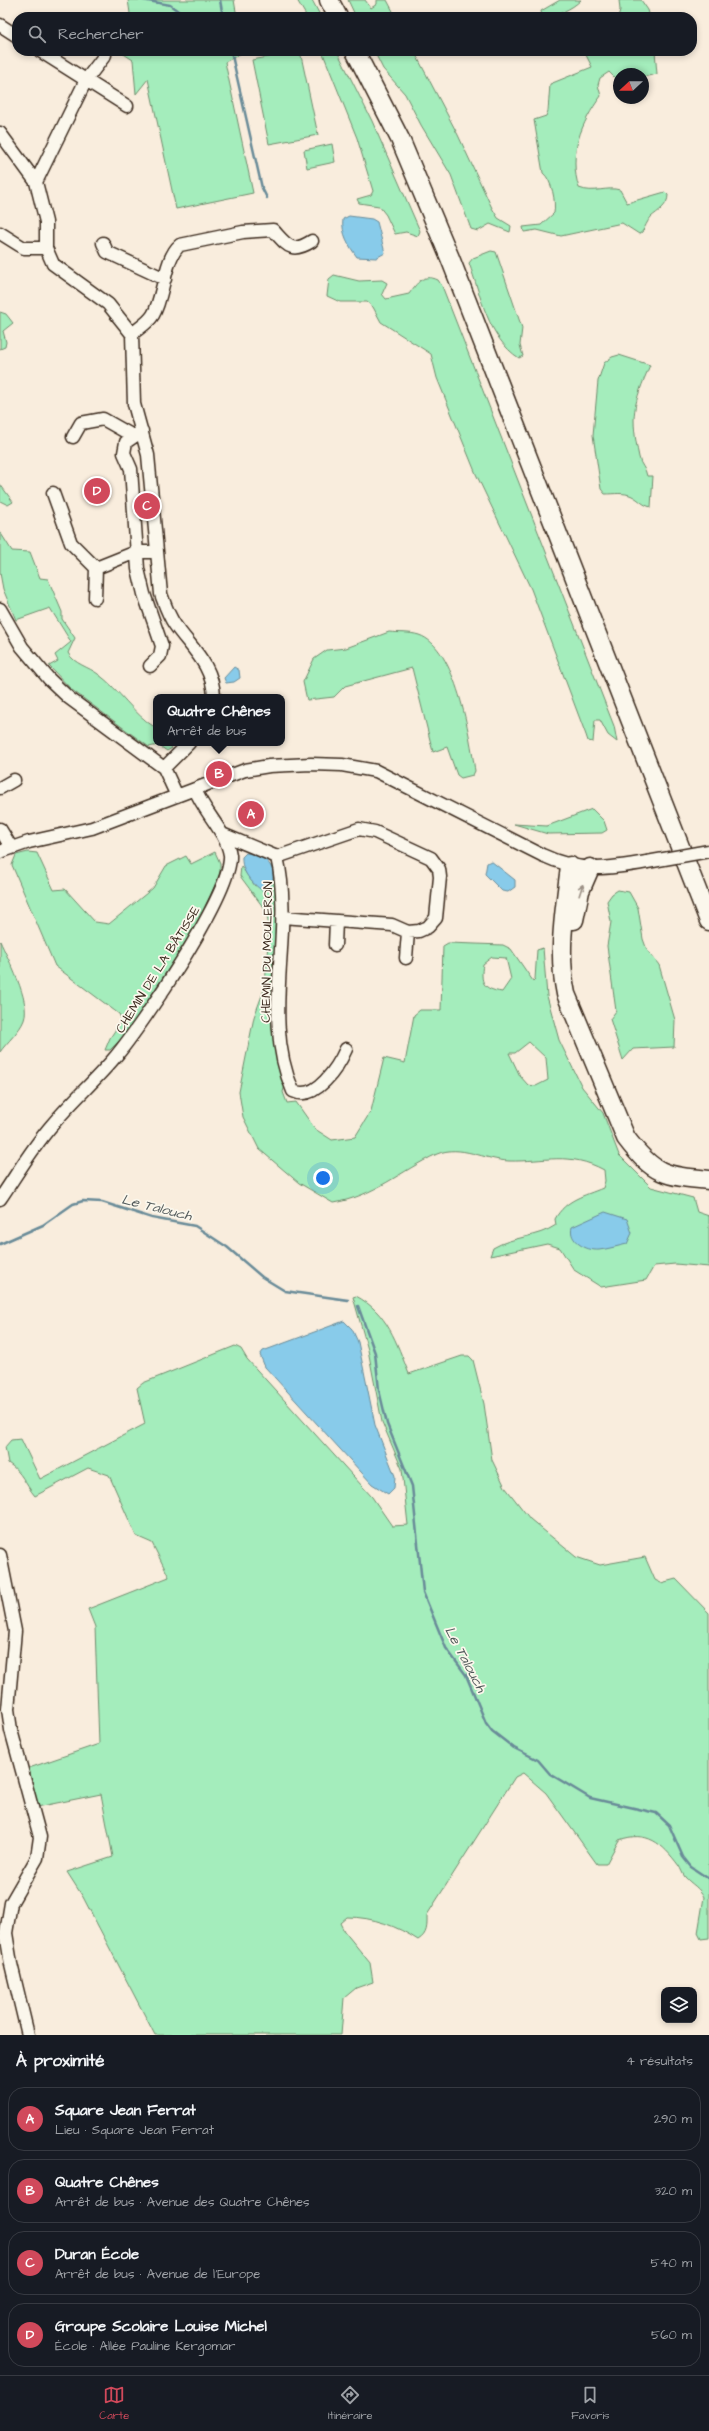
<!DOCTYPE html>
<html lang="fr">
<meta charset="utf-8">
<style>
body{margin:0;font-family:"Architects Daughter",sans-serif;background:#20242c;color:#f1f3f6}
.controls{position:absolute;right:12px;bottom:12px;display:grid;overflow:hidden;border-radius:8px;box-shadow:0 2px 6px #0003}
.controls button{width:36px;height:36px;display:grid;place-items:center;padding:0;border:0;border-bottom:1px solid #363941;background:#171b24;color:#f1f3f6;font:20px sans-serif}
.compass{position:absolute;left:613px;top:68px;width:36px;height:36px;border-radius:50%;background:#171b24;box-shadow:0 2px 6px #0003;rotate:248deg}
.you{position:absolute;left:323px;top:1178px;width:14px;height:14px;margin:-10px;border:3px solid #fff;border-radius:50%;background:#1a73e8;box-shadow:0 0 0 6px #1a73e833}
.badge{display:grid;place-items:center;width:26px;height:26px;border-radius:50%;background:#d1495b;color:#fff;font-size:13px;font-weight:700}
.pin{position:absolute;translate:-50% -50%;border:2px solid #fff;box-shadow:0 1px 4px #0006}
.popup{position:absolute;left:153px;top:694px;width:132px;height:52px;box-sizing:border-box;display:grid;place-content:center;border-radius:8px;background:#171b24;filter:drop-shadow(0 1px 3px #0005);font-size:13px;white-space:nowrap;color:#9ea1a6}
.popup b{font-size:15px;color:#f1f3f6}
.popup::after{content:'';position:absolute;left:50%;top:100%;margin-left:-8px;border:8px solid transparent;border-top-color:#171b24}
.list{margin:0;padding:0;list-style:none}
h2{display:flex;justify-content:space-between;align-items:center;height:52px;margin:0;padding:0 16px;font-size:17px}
h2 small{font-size:13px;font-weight:400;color:#9ea1a6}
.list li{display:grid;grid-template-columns:26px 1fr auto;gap:12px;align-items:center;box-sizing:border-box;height:64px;margin:0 8px 8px;padding:0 8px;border:1px solid #363941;border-radius:16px}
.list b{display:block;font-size:15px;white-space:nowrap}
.list p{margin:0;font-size:13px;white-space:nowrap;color:#9ea1a6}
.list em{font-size:13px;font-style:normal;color:#9ea1a6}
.icon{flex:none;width:22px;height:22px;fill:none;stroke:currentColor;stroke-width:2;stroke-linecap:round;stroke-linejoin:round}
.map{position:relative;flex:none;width:709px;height:2035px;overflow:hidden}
.search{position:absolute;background:#171b24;box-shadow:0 2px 6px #0003;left:12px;right:12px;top:12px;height:44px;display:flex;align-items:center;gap:10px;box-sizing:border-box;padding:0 14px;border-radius:16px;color:#9ea1a6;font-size:15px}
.sheet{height:340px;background:#171b24}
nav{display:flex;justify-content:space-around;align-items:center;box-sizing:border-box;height:56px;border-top:1px solid #363941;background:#171b24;font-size:11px;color:#9ea1a6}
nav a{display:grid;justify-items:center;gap:2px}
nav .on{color:#d1495b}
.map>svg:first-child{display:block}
.green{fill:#a4edbc;stroke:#708c6d;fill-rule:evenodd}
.water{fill:#88cbea;stroke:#698b98}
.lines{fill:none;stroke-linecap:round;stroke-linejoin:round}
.stream{stroke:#698b98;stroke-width:2.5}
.minor-casing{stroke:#3b2a1e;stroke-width:15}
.highway-casing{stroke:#3b2a1e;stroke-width:21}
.minor{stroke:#fbf7ec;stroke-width:12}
.highway{stroke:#fbf7ec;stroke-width:18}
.minor-bridge-casing{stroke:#3b2a1e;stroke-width:15;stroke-linecap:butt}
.minor-bridge{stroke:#fbf7ec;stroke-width:12}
.oneway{stroke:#9b9085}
.labels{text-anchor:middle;stroke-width:3.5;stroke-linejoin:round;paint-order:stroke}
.street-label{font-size:13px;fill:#3b2a1e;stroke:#fbf7ec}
.water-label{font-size:14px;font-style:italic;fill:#525a5b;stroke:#fbf7ec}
</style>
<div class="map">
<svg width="709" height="2035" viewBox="0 0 709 2035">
<rect width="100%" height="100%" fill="#f9eddd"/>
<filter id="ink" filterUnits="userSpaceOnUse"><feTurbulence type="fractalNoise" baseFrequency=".025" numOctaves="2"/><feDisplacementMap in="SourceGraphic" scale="8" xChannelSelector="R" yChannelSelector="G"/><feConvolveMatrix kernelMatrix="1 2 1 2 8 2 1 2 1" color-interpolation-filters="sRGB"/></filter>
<g filter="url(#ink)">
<!-- green -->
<path class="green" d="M128 0H234L237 17H127L130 13Z
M297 0H312L321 17H307Z
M348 0H365L371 8 377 4V0H387L396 17H356Z
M560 0H581C572 9 555 17 542 17L541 11Z
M619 0H641L648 10 650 17H618L620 10Z
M119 51H241L240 54 225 62 253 193 176 209 148 79 136 94 133 60Z
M300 51 318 135 269 144 252 60Z
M322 51H337L372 121 420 231 418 236 406 232 395 234 386 215 379 206 359 203 357 199 371 195 373 191 357 138Z
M374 51H414L458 135 492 208 498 218 511 226 510 232 490 224 478 231 471 229 451 175 421 125 405 94 383 69Z
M584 51H655L657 74 643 77V74H619V82L609 72 600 78 598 85 601 96C581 123 568 154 579 188 594 194 607 186 620 190L627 203 665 192 668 195C668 206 658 211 651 217 647 221 645 228 642 232L639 234 622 223 561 236 537 230 524 232 523 227 541 225 554 213C556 202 552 180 543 173L534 120 546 116 548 111 550 84 592 67Z
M332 144 335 162 307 168 304 150Z
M491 251 496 252 522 328 520 345 523 356 519 358C488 338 481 296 469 263L473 258Z
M334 275 359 281 382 280 387 283 382 294 386 299 409 294C417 283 423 273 438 280L442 286 614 726 617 742 608 735 600 720H595L593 742 588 741 586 735 531 589 476 474 437 378 431 354 381 322 373 307 367 302H340L327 296 329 279Z
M0 312 6 314 13 323 3 331 6 342 5 347 0 349Z
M619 355 650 365C633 405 630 415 639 457 640 465 646 468 647 476H653L651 507C642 505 640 500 632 496 624 492 614 494 605 494L601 489 593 435 598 381 604 363 612 357Z
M0 484 13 502 8 505 0 501Z
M0 532 12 551 30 552 40 578 48 579 62 612V619L75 638 68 653C74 664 89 667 98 674 120 690 133 714 156 728V743H169L172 748 167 751 158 745 149 747 72 690 49 666 58 661 55 655 71 642 50 608 16 620 3 589 0 573Z
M389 632C398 633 410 632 419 635 456 647 470 737 475 771L473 775 461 778 457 775 447 747 433 752 412 668 345 686 334 697 307 700 303 682 314 659 327 650 346 648Z
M592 809 604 821 607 830 602 833 548 834 514 824 547 826Z
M28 852 37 853 54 890 65 889 95 922 109 924 153 888 166 866 186 856 191 864 215 852 220 863V874L197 925 125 1035 110 1050H105L110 1038 122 1020 119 1014 55 966 12 865 16 855Z
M241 866 255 886 273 877 271 866 275 874 286 1082 283 1092 287 1103 296 1102 315 1129 332 1140 355 1137 371 1111 384 1058 405 1063 414 1015 420 1010H441L443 946 448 943 503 945 511 949 533 981 535 979 537 950 543 948 547 996 559 1040 582 1087 603 1113 619 1155 651 1187 693 1198 697 1212 709 1216V1267L675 1264 654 1266 646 1280 601 1287 574 1270 560 1248 547 1244 490 1256 493 1248C513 1236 537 1238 556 1225L555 1219C566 1199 584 1196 603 1188L605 1181 604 1170C569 1151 545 1162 509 1161 484 1160 461 1144 437 1154 400 1171 375 1196 333 1203L299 1183 259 1149 243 1117 239 1092 254 1017 265 987 269 926 266 911 240 876ZM492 957 506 958 511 979 502 992C483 989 480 983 483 964ZM529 1042 546 1058 548 1080 536 1086 528 1085 520 1076 509 1053H515Z
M618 890 629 892 638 908 643 939 647 950 659 965 675 1020 674 1047 633 1049 623 1060 610 1019 616 1011 607 946 611 922 607 901 612 894Z
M0 941C8 959 31 1001 24 1020 20 1031 7 1042 0 1052Z
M356 1296C388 1313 396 1342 409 1374L462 1356H469L473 1360 484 1404 492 1460 505 1487 530 1519 576 1557 600 1565 645 1557 655 1580 661 1583 676 1579 709 1613V1938L701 1939 698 1933 704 1897C700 1888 691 1884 685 1877 682 1873 681 1869 679 1866 662 1843 647 1830 619 1840L606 1864H597L546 1793 523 1773 515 1777 427 1915C427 1926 428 1934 418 1940 397 1926 373 1917 347 1917L340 1923 344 1931 370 1963 373 1982 356 1988 344 1998 341 2035H155L83 1897 67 1872 113 1857 101 1794 37 1807 29 1768 99 1744 95 1627 88 1609 169 1577 152 1543 136 1536 109 1475 88 1468 35 1496C24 1483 23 1473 8 1463L5 1447 11 1440 21 1439 40 1479 145 1424 137 1388 143 1383 235 1346 241 1349 247 1359 372 1497 392 1526 408 1525 402 1469 382 1422 368 1350 353 1297Z"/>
<!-- water -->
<path class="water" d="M349 216 372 219 377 222 385 253 376 258 357 257C349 246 341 233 343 219Z
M234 667 239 670 240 678 234 682 226 683 224 678Z
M246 853C255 854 265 857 270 865 276 874 273 889 263 891 251 883 241 871 242 857Z
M491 861 515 880V887L508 892 502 891 485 874 487 863Z
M605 1212 627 1219 632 1233 627 1244C618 1246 608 1249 599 1250 586 1251 568 1241 572 1227Z
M344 1321 352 1329 358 1342 375 1425 395 1476 394 1488 388 1494 372 1484 265 1367 260 1355 263 1351Z"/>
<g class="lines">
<!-- stream -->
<path class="stream" d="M143 0 170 5 186 17
M220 0 223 17
M231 51 262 188 267 198
M0 1244 43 1225 73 1204 83 1201 102 1202 152 1218 195 1226 227 1247 262 1277 285 1291 348 1300
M358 1306 375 1353 379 1390 387 1424 412 1486 423 1592 446 1648 466 1675 486 1723 492 1731 514 1748 538 1760 550 1774 590 1798 656 1813 669 1825 683 1857 691 1867 709 1879"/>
<defs>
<path id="minor" d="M0 25 17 36
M40 51 127 106
M105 55 86 80 36 182 46 222V248L53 264 108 304 132 334 134 404 148 455 161 594C165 605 168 615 175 625 192 649 213 665 214 697
M0 133 36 182
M0 233 24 248H46
M103 243 107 252 165 279
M132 334C139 328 148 323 153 315 164 297 164 258 180 245L243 232 273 230C288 246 291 254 312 241
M142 431 126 442 124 453 131 469 138 569 144 594 162 646 160 656 150 666
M73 437 81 423 103 419 133 436
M53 493 71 543 96 568
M96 568 136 552H156
M95 598 96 568
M0 609 22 647 49 679 69 698 164 768 177 796
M164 768 189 743
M0 788 14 780
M0 829 11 847
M222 834 277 857
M0 852 29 842 92 828 245 770 269 766 311 764 342 765 376 771 542 855C580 873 608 869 647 862
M277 857 359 829 375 832 431 858 439 869 440 877 436 918 428 927 419 931 408 932 392 925 282 917
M277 857C295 933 260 1016 293 1091 316 1102 338 1067 346 1049
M335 945 336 921
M406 958 408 932
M0 1199C17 1174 32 1148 52 1125 72 1101 96 1080 116 1056 142 1025 233 892 230 855 227 833 203 811 195 789
M0 1555 15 1631 8 1709 11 1730 40 1837 37 1858 11 1903 6 1933 11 1964 28 2035"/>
<path id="highway" d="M329 0 338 17
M355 51 400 139 450 258 709 921
M570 866C565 909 557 951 566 994L626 1138C654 1175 665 1176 709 1180
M574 920 580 891 590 868"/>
</defs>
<!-- minor casing -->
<use href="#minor" class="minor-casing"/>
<!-- highway casing -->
<use href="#highway" class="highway-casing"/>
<!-- minor -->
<use href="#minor" class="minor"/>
<!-- highway -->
<use href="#highway" class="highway"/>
<defs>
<path id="minor-bridge" d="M647 862 709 851"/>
</defs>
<!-- minor-bridge casing -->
<use href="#minor-bridge" class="minor-bridge-casing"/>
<!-- minor-bridge -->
<use href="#minor-bridge" class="minor-bridge"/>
</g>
<!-- one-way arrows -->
<defs><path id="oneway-shaft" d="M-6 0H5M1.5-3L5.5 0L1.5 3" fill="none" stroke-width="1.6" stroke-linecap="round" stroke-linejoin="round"/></defs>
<use class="oneway" href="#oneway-shaft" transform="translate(581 890) rotate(-72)"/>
</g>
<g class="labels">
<!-- street labels -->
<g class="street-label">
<text transform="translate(266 952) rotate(-89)" y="5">CHEMIN DU MOULERON</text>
<text transform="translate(157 969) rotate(-58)" y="5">CHEMIN DE LA BÂTISSE</text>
</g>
<!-- water labels -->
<g class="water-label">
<text transform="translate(157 1207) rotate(14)" y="5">Le Talouch</text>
<text transform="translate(466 1659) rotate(62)" y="5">Le Talouch</text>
</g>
</g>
</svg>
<div class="controls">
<button><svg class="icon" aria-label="layers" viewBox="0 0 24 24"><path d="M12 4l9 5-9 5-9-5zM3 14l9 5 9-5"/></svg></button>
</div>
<svg class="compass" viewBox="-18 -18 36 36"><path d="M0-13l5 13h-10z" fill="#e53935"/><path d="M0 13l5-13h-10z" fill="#9ea1a6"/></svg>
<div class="you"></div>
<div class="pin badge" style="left:251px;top:814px">A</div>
<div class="pin badge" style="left:219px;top:774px">B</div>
<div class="popup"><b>Quatre Chênes</b>Arrêt de bus</div>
<div class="pin badge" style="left:147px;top:506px">C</div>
<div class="pin badge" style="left:97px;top:491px">D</div>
<div class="search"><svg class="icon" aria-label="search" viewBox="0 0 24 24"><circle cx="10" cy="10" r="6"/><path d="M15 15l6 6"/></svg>Rechercher</div>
</div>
<section class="sheet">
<h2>À proximité<small>4 résultats</small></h2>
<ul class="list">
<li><span class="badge">A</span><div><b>Square Jean Ferrat</b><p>Lieu · Square Jean Ferrat</p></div><em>290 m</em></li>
<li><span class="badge">B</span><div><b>Quatre Chênes</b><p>Arrêt de bus · Avenue des Quatre Chênes</p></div><em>320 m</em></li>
<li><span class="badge">C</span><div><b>Duran École</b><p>Arrêt de bus · Avenue de l'Europe</p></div><em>540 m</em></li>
<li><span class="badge">D</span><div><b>Groupe Scolaire Louise Michel</b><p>École · Allée Pauline Kergomar</p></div><em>560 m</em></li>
</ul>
</section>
<nav>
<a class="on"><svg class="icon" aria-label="map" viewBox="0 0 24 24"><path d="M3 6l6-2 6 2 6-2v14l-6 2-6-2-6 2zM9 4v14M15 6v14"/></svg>Carte</a>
<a><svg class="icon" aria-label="directions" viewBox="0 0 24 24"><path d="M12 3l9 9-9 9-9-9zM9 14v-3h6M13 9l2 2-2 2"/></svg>Itinéraire</a>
<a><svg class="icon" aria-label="saved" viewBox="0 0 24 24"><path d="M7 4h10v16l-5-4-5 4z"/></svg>Favoris</a>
</nav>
